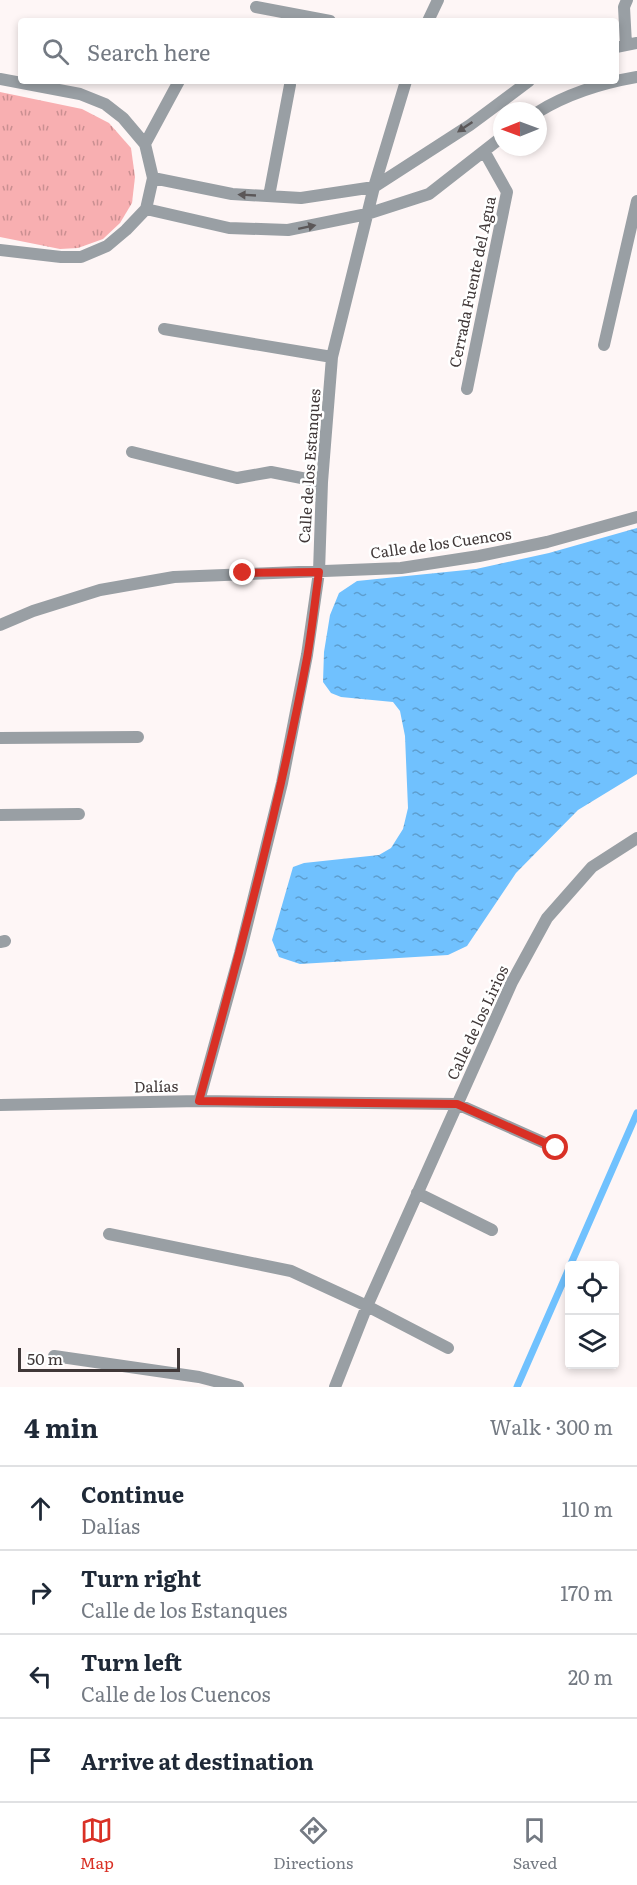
<!DOCTYPE html>
<meta charset="utf-8">
<style>
body{margin:0;font-family:Literata,serif;background:#f6f6f7;color:#1f2937}
.controls{position:absolute;right:18px;bottom:18px;display:grid;overflow:hidden;border-radius:6px;box-shadow:0 3px 9px #0003}
.controls button{width:54px;height:54px;display:grid;place-items:center;padding:0;border:0;border-bottom:2px solid #e0e1e3;background:#fff;color:#1f2937;font:30px sans-serif}
.compass{position:absolute;left:493px;top:102px;width:54px;height:54px;border-radius:50%;background:#fff;box-shadow:0 3px 9px #0003;rotate:269deg}
.scale{position:absolute;left:18px;bottom:15px;width:162px;box-sizing:border-box;padding-left:6px;border:3px solid #403838;border-top:0;font-size:16px;line-height:21px;white-space:nowrap;color:#403838;-webkit-text-stroke:4px #fff;paint-order:stroke}
.stop{position:absolute;width:18px;height:18px;margin:-14px;border:4px solid #d93025;border-radius:50%;background:#fff}
.stop.end{background:#d93025;border-color:#fff;box-shadow:0 2px 6px #0008}
.list{margin:0;padding:0;list-style:none}
h2{display:flex;justify-content:space-between;align-items:center;height:78px;margin:0;padding:0 24px;font-size:26px}
h2 small{font-size:20px;font-weight:400;color:#747a83}
.list li{display:grid;grid-template-columns:39px 1fr auto;gap:18px;align-items:center;box-sizing:border-box;height:84px;padding:0 24px;border-top:2px solid #e0e1e3}
.list b{display:block;font-size:22px;white-space:nowrap}
.list p{margin:0;font-size:20px;white-space:nowrap;color:#747a83}
.list em{font-size:20px;font-style:normal;color:#747a83}
.icon{flex:none;width:33px;height:33px;fill:none;stroke:currentColor;stroke-width:2;stroke-linecap:round;stroke-linejoin:round}
.map{position:relative;flex:none;width:637px;height:1387px;overflow:hidden}
.search{position:absolute;background:#fff;box-shadow:0 3px 9px #0003;left:18px;right:18px;top:18px;height:66px;display:flex;align-items:center;gap:15px;box-sizing:border-box;padding:0 21px;border-radius:6px;color:#747a83;font-size:22px}
.sheet{height:414px;background:#fff}
nav{display:flex;justify-content:space-around;align-items:center;box-sizing:border-box;height:84px;border-top:2px solid #e0e1e3;background:#fff;font-size:16px;color:#747a83}
nav a{display:grid;justify-items:center;gap:3px}
nav .on{color:#d93025}
.map>svg:first-child{display:block}
.grass{fill:url(#grass-tufts)}
.water{fill:url(#water-ripples)}
.lines{fill:none;stroke-linecap:round;stroke-linejoin:round}
.stream{stroke:#70c1fe;stroke-width:7}
.street{stroke:#999fa4;stroke-width:12}
.oneway{fill:#5b5758}
.route{stroke:#d93025;stroke-width:8}
.labels{text-anchor:middle;stroke-width:5;stroke-linejoin:round;paint-order:stroke}
.street-label{font-size:15px;fill:#403838;stroke:#fff}
</style>
<div class="map">
<svg width="637" height="1387" viewBox="0 0 637 1387">
<defs>
<pattern id="grass-tufts" width="24" height="20" patternUnits="userSpaceOnUse" patternTransform="scale(1.5)"><rect width="24" height="20" fill="#f8afb1"/><path d="M3 7l-1-3M5 7V3M7 7l1-3M15 17l-1-3M17 17v-4M19 17l1-3" fill="none" stroke="#ca8f91"/></pattern>
<pattern id="water-ripples" width="26" height="14" patternUnits="userSpaceOnUse" patternTransform="scale(1.5)"><rect width="26" height="14" fill="#70c1fe"/><path d="M2 4q2-2 4 0t4 0M15 11q2-2 4 0t4 0" fill="none" stroke="#5d9ecf"/></pattern>
</defs>
<rect width="100%" height="100%" fill="#fef6f6"/>
<!-- grass -->
<path class="grass" d="M0 92 82 109 109 123 131 148 135 177 132 203 120 223 103 239 78 248 60 249 0 237Z"/>
<!-- water -->
<path class="water" d="M637 528V774L578 810 516 873 467 946 448 955 300 964 279 957 272 940 293 867 304 863 379 855 391 848 403 829 408 808 405 736 400 711 393 702 341 697 331 693 323 682 324 652 330 615 339 593 357 581 476 569 549 553Z"/>
<g class="lines">
<!-- stream -->
<path class="stream" d="M570 1266 637 1113
M517 1387 570 1266"/>
<!-- street -->
<path class="street" d="M256 7 330 21
M428 21 438 0
M626 44 624 7 627 0
M616 47 637 43
M0 79 80 94 105 104 123 118 145 144 153 178 146 209 126 230 107 246 81 257H61L0 250
M538 112C569 93 602 83 637 77
M145 144 179 81
M153 178 232 194 301 198 374 187 470 125 529 81
M269 196 290 85
M146 209 229 228 288 230 367 214 429 194 502 137
M164 329 332 357
M604 345 637 201
M467 389 507 192 484 151
M132 452 237 478 271 472 322 482
M0 625 33 611 100 590 174 577 401 568 479 556 547 542 637 517
M0 738 138 737
M0 815 79 814
M0 942 5 941
M199 1101 240 953 282 783 307 655 319 572 322 482 332 357 374 187 406 81
M0 1105 199 1101 457 1104 556 1148
M417 1193 492 1230
M109 1234 291 1271 367 1306 448 1348
M54 1356 199 1377 238 1387
M335 1387 367 1306 512 982 547 918 592 867 637 838"/>
</g>
<!-- one-way arrows -->
<defs><path id="oneway-solid" d="M-6-.8H1V-3.2L6.5 0L1 3.2V.8H-6Z" transform="scale(1.5)"/></defs>
<g class="oneway">
<use href="#oneway-solid" transform="translate(465 127) rotate(146)"/>
<use href="#oneway-solid" transform="translate(247 195) rotate(-177)"/>
<use href="#oneway-solid" transform="translate(307 227) rotate(-12)"/>
</g>
<g class="lines">
<!-- route -->
<path class="route" d="M243 573 319 572C315 600 312 629 307 658 279 808 239 955 199 1101L457 1104 556 1148"/>
</g>
<g class="labels">
<!-- street labels -->
<g class="street-label">
<text transform="translate(473 282) rotate(-78)" y="5">Cerrada Fuente del Agua</text>
<text transform="translate(310 466) rotate(-86)" y="5">Calle de los Estanques</text>
<text transform="translate(441 544) rotate(-8)" y="5">Calle de los Cuencos</text>
<text transform="translate(478 1023) rotate(-65)" y="5">Calle de los Lirios</text>
<text transform="translate(156 1087) rotate(-1)" y="5">Dalías</text>
</g>
</g>
</svg>
<div class="controls">
<button><svg class="icon" aria-label="locate" viewBox="0 0 24 24"><circle cx="12" cy="12" r="6"/><path d="M12 2v4M12 18v4M2 12h4M18 12h4"/></svg></button>
<button><svg class="icon" aria-label="layers" viewBox="0 0 24 24"><path d="M12 4l9 5-9 5-9-5zM3 14l9 5 9-5"/></svg></button>
</div>
<svg class="compass" viewBox="-18 -18 36 36"><path d="M0-13l5 13h-10z" fill="#e53935"/><path d="M0 13l5-13h-10z" fill="#747a83"/></svg>
<div class="scale">50 m</div>
<div class="stop" style="left:556px;top:1148px"></div>
<div class="stop end" style="left:243px;top:573px"></div>
<div class="search"><svg class="icon" aria-label="search" viewBox="0 0 24 24"><circle cx="10" cy="10" r="6"/><path d="M15 15l6 6"/></svg>Search here</div>
</div>
<section class="sheet">
<h2>4 min<small>Walk · 300 m</small></h2>
<ul class="list">
<li><svg class="icon" aria-label="ahead" viewBox="0 0 24 24"><path d="M12 20V5M6 11l6-6 6 6"/></svg><div><b>Continue</b><p>Dalías</p></div><em>110 m</em></li>
<li><svg class="icon" aria-label="right" viewBox="0 0 24 24"><path d="M7 20v-9h11M14 6l5 5-5 5"/></svg><div><b>Turn right</b><p>Calle de los Estanques</p></div><em>170 m</em></li>
<li><svg class="icon" aria-label="left" viewBox="0 0 24 24"><path d="M17 20v-9H6M10 6l-5 5 5 5"/></svg><div><b>Turn left</b><p>Calle de los Cuencos</p></div><em>20 m</em></li>
<li><svg class="icon" aria-label="arrive" viewBox="0 0 24 24"><path d="M6 21V4h12l-3 4 3 4H6"/></svg><div><b>Arrive at destination</b></div></li>
</ul>
</section>
<nav>
<a class="on"><svg class="icon" aria-label="map" viewBox="0 0 24 24"><path d="M3 6l6-2 6 2 6-2v14l-6 2-6-2-6 2zM9 4v14M15 6v14"/></svg>Map</a>
<a><svg class="icon" aria-label="directions" viewBox="0 0 24 24"><path d="M12 3l9 9-9 9-9-9zM9 14v-3h6M13 9l2 2-2 2"/></svg>Directions</a>
<a><svg class="icon" aria-label="saved" viewBox="0 0 24 24"><path d="M7 4h10v16l-5-4-5 4z"/></svg>Saved</a>
</nav>
